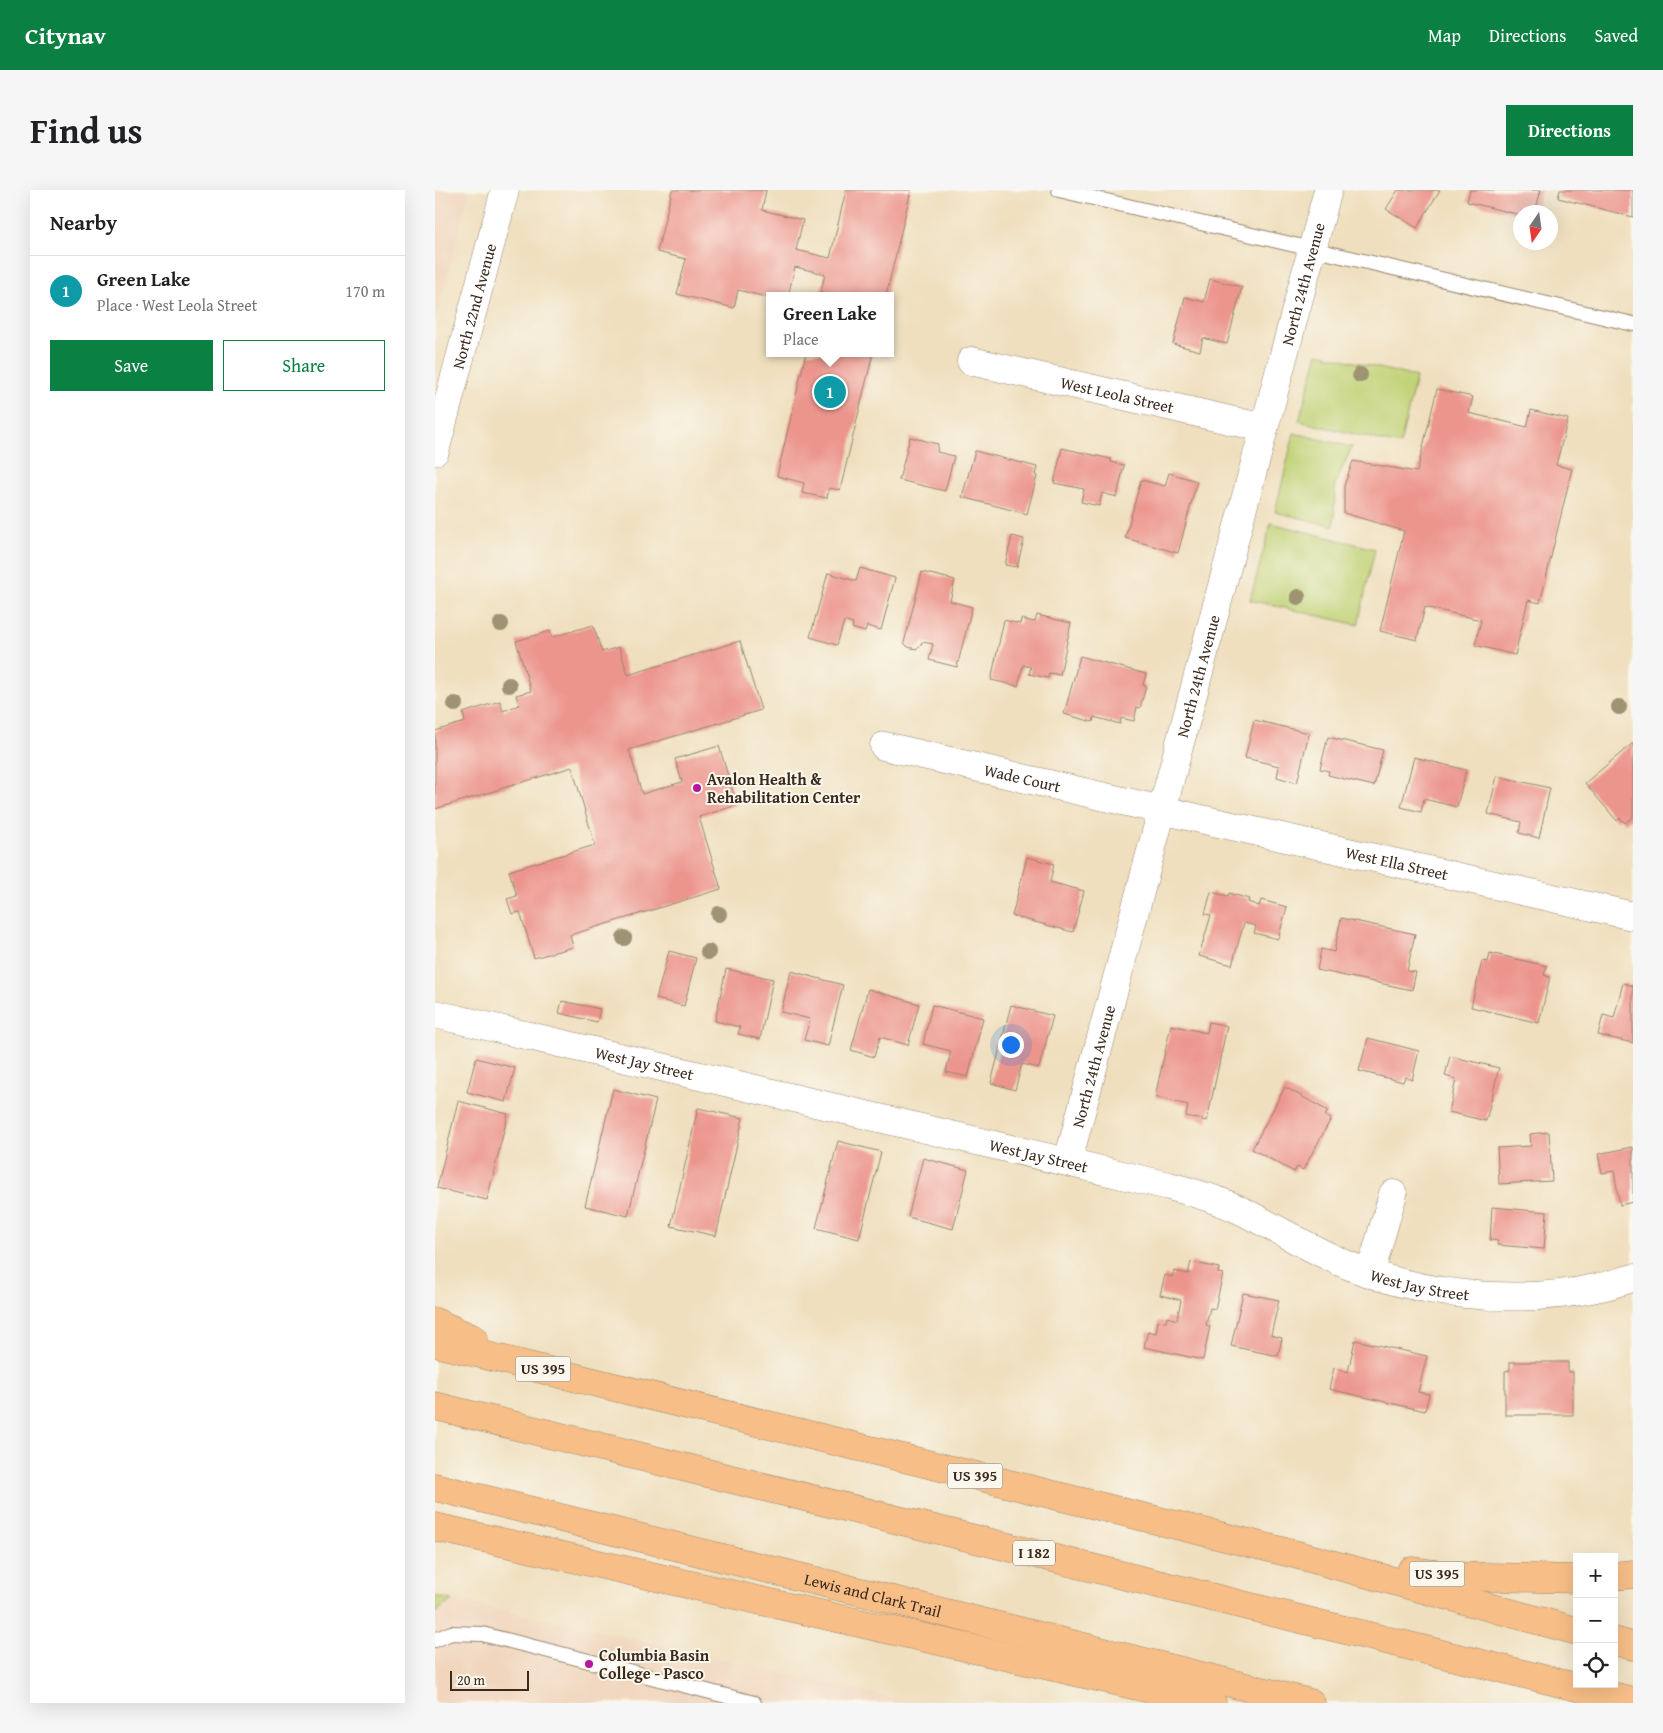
<!DOCTYPE html>
<meta charset="utf-8">
<style>
body{margin:0;font-family:"Gentium Book Plus",serif;background:#f6f6f6;color:#202124}
.controls{position:absolute;right:15px;bottom:15px;display:grid;overflow:hidden;border-radius:0px;box-shadow:0 5px 20px #0002}
.controls button{width:45px;height:45px;display:grid;place-items:center;padding:0;border:0;border-bottom:1px solid #e0e0e0;background:#fff;color:#202124;font:25px sans-serif}
.compass{position:absolute;left:1078px;top:15px;width:45px;height:45px;border-radius:50%;background:#fff;box-shadow:0 5px 20px #0002;rotate:193deg}
.scale{position:absolute;left:15px;bottom:12px;width:79px;box-sizing:border-box;padding-left:5px;border:2px solid #3b2a1e;border-top:0;font-size:14px;line-height:18px;white-space:nowrap;color:#3b2a1e;-webkit-text-stroke:4px #fbf7ec;paint-order:stroke}
.you{position:absolute;left:575px;top:854px;width:18px;height:18px;margin:-12px;border:4px solid #fff;border-radius:50%;background:#1a73e8;box-shadow:0 0 0 8px #1a73e833}
.badge{display:grid;place-items:center;width:32px;height:32px;border-radius:50%;background:#0b8043;color:#fff;font-size:16px;font-weight:700}
.pin{position:absolute;translate:-50% -50%;border:2px solid #fff;box-shadow:0 1px 5px #0006}
.popup{position:absolute;left:331px;top:102px;width:128px;height:65px;box-sizing:border-box;display:grid;place-content:center;border-radius:0px;background:#fff;filter:drop-shadow(0 1px 4px #0005);font-size:16px;white-space:nowrap;color:#757577}
.popup b{font-size:19px;color:#202124}
.popup::after{content:'';position:absolute;left:50%;top:100%;margin-left:-10px;border:10px solid transparent;border-top-color:#fff}
.list{margin:0;padding:0;list-style:none}
h2{display:flex;justify-content:space-between;align-items:center;height:65px;margin:0;padding:0 20px;font-size:21px}
h2 small{font-size:16px;font-weight:400;color:#757577}
.list li{display:grid;grid-template-columns:32px 1fr auto;gap:15px;align-items:center;box-sizing:border-box;height:70px;padding:0 20px;border-top:1px solid #e0e0e0}
.list b{display:block;font-size:19px;white-space:nowrap}
.list p{margin:0;font-size:16px;white-space:nowrap;color:#757577}
.list em{font-size:16px;font-style:normal;color:#757577}
.actions{display:flex;gap:10px;padding:15px 20px}
.actions a{flex:1;padding:11px 0;border:1px solid #0b8043;border-radius:0px;text-align:center;font-size:18px;color:#0b8043}
.actions .main{background:#0b8043;color:#fff}
.icon{flex:none;width:28px;height:28px;fill:none;stroke:currentColor;stroke-width:2;stroke-linecap:round;stroke-linejoin:round}
.map{position:relative;flex:none;width:1198px;height:1513px;overflow:hidden;border-radius:0px}
header{display:flex;align-items:center;gap:30px;box-sizing:border-box;height:70px;padding:0 25px;background:#0b8043;color:#fff}
header strong{font-size:24px}
nav{display:flex;gap:28px;margin-inline-start:auto;font-size:18px}
.intro{display:flex;align-items:center;justify-content:space-between;box-sizing:border-box;height:120px;padding:0 30px}
h1{margin:0;font-size:35px}
.button{padding:12px 22px;border-radius:0px;background:#0b8043;color:#fff;font-size:18px;font-weight:700}
main{display:flex;gap:30px;padding:0 30px}
aside{flex:1;background:#fff;border-radius:0px;box-shadow:0 5px 20px #0002}
.map>svg:first-child{display:block}
.built{fill:#f1d5bd}
.green{fill:#c0d174;stroke:#7e7e49}
.building{fill:#ec958d}
.lines{fill:none;stroke-linecap:round;stroke-linejoin:round}
.service-casing{stroke:#95846e;stroke-width:16}
.minor-casing{stroke:#95846e;stroke-width:29}
.motorway-casing{stroke:#95846e;stroke-width:29}
.service{stroke:#fff;stroke-width:14}
.minor{stroke:#fff;stroke-width:28}
.motorway{stroke:#f7be87;stroke-width:28}
.tree{fill:#9e9372}
.poi-dot{fill:#b5179e;stroke:#fbf7ec;stroke-width:2}
.labels{text-anchor:middle;stroke-width:4;stroke-linejoin:round;paint-order:stroke}
.shield{fill:#fbf7ec;stroke:#75685c;stroke-width:1}
.shield-label{font-size:15px;font-weight:bold;fill:#3b2a1e}
.street-label{font-size:16px;fill:#3b2a1e;stroke:#fbf7ec}
.poi-label{font-size:16px;font-weight:bold;fill:#3b2a1e;stroke:#fbf7ec;text-anchor:start}
</style>
<header>
<strong>Citynav</strong>
<nav><a>Map</a><a>Directions</a><a>Saved</a></nav>
</header>
<div class="intro"><h1>Find us</h1><a class="button">Directions</a></div>
<main>
<aside>
<h2>Nearby<small></small></h2>
<ul class="list">
<li><span class="badge" style="background:#0f9aa8">1</span><div><b>Green Lake</b><p>Place · West Leola Street</p></div><em>170 m</em></li>
</ul>
<div class="actions"><a class="main">Save</a><a>Share</a></div>
</aside>
<div class="map">
<svg width="1198" height="1513" viewBox="0 0 1198 1513">
<rect width="100%" height="100%" fill="#fbf7ec"/>
<filter id="ink" filterUnits="userSpaceOnUse"><feTurbulence type="fractalNoise" baseFrequency=".02" numOctaves="2"/><feDisplacementMap in="SourceGraphic" scale="10" xChannelSelector="R" yChannelSelector="G"/><feConvolveMatrix kernelMatrix="1 2 1 2 8 2 1 2 1" color-interpolation-filters="sRGB"/></filter>
<filter id="wash" filterUnits="userSpaceOnUse"><feTurbulence type="fractalNoise" baseFrequency=".0096" numOctaves="4" result="noise"/><feDisplacementMap in="SourceGraphic" scale="20" xChannelSelector="R" yChannelSelector="G"/><feGaussianBlur stdDeviation="1.12" result="paint"/><feColorMatrix in="noise" values="0 0 0 0 0 0 0 0 0 0 0 0 0 0 0 0 0 1.4 0 .05"/><feComposite in="paint" operator="in"/></filter>
<g filter="url(#wash)">
<rect width="100%" height="100%" fill="#efdfbe"/>
<!-- built -->
<path class="built" d="M0 0H35L0 131Z
M0 1406 136 1435 480 1513H0Z"/>
<!-- green -->
<path class="green" d="M883 163 981 187 965 255 864 231Z
M859 243 917 257 900 294 899 336 840 322Z
M836 333 940 359 923 435 815 410Z
M0 1406 17 1410 0 1423Z"/>
<g id="blocks">
<!-- building -->
<path class="building" d="M237 0H331L327 20 368 30 361 60 395 68 411 0H476L451 106H385L390 84 360 77 353 106H335V108L303 100 299 118 242 104 251 69 222 62Z
M963 0H1005L982 38 951 19Z
M1035 0H1106L1100 22H1086V25L1032 12Z
M1125 0H1198V27L1123 8Z
M775 89 807 97 792 154 768 148 765 161 738 154 750 107 769 112Z
M371 163H438L405 300 394 298 392 308 367 303 369 293 342 286Z
M1002 199 1038 207 1034 223 1092 237 1096 220 1133 229 1121 275 1137 279 1105 413 1093 410 1080 465 1040 455 1046 430 990 417 982 450 945 441 969 341 909 323V296L918 271 982 282Z
M475 247 503 254 502 262 519 266 510 301 464 290Z
M627 258 676 269V272L689 275 682 307 667 303 664 316 646 312 649 299 619 293Z
M540 261 602 277 600 285 602 286 592 324 527 307Z
M734 283 762 291 743 363 690 348 706 290 730 296Z
M577 346 589 349 582 377 570 375Z
M425 378 460 388 446 440 432 436 430 442 417 438 418 434 409 431 402 455 375 447 393 383 421 391Z
M487 382 520 390 515 411 537 417 522 477 494 470 498 454 487 452 485 456 481 459 473 457 469 453Z
M602 425 636 433 625 485 614 483 613 488 594 484 596 477 588 475 583 496 556 490 569 430 585 434 586 429 600 432Z
M158 435 167 462 184 457 193 485 305 451 326 520 194 560 207 604 247 592 240 569 284 556 302 615 264 627 286 699 135 745 138 757 99 768 85 722 77 724 72 709 82 706 74 681 160 655 137 577 0 619V541L30 532 28 523 65 511 68 521 84 515 81 505 96 501 81 451 115 441 117 447Z
M645 466 711 484 708 495 711 496 705 518 702 517 699 531 686 528 685 534 659 527 658 532 629 524Z
M819 530 874 543 862 593 842 587 844 576 810 568Z
M893 547 948 560 939 596 893 585 894 581 885 579Z
M1198 553V627L1190 633 1185 628 1182 631 1150 593Z
M979 567 1031 580 1022 617 989 609 986 622 966 617Z
M1062 586 1115 598 1104 648 1084 643 1086 632 1053 624Z
M592 667 619 674 615 692 649 701 638 742 577 726Z
M776 702 793 706 794 703 814 709 813 712 824 716 826 710 852 717 843 749 819 743 821 736 809 733 797 775 764 766 776 725 770 724Z
M906 728 980 744 972 781 981 782 977 800 882 780 886 759 899 762Z
M234 761 261 768 249 816 221 809Z
M1055 763 1112 776 1109 785 1115 787 1104 833 1036 817 1047 771 1053 772Z
M291 779 338 789 325 849 303 844 305 837 280 831Z
M356 781 408 795 393 856 369 850 375 829 346 822Z
M1188 793 1198 796V853L1163 845 1168 825 1179 828Z
M433 799 484 814 473 855 445 847 439 867 416 860Z
M127 811 165 819 162 832 124 823Z
M497 815 548 828 533 887 511 882 516 861 488 854Z
M576 815 618 826 604 878 587 874 580 900 556 893Z
M774 832 792 836 772 931 751 926 753 915 720 907 736 835 772 843Z
M933 848 984 861 977 890 970 887 968 892 924 881Z
M1015 866 1064 878 1051 931 1014 922 1021 889 1010 886Z
M41 868 80 878 71 912 32 902Z
M850 897 893 921 890 926 896 929 868 980 862 977 859 982 817 959Z
M178 899 221 910 193 1026 150 1016Z
M23 911 73 924 52 1010 2 998Z
M263 918 308 928 281 1046 236 1036Z
M1114 942 1117 991 1064 994 1062 958 1096 956 1095 944Z
M403 951 446 962 424 1049 381 1038Z
M1198 957V1012L1185 1015 1179 981 1167 983 1163 964Z
M488 968 533 980 518 1039 473 1027Z
M1057 1017 1112 1022 1109 1059 1062 1055 1063 1051 1055 1050Z
M756 1072 784 1078 783 1083 788 1084 780 1119 775 1118 771 1135 775 1136 768 1170 709 1157 713 1141 721 1143 723 1131 731 1132 732 1127 742 1130 746 1110 725 1105 730 1085 737 1087 739 1081 753 1084Z
M808 1103 844 1110 836 1145 847 1148 843 1166 796 1156Z
M920 1150 992 1166 983 1202 994 1204 990 1221 894 1199 899 1178 913 1182Z
M1075 1172H1133V1182H1138V1225H1070V1181L1075 1180Z"/>
</g>
</g>
<g filter="url(#ink)">
<use href="#blocks" fill-opacity="0" stroke="#95846e" stroke-width="1"/>
<g class="lines">
<defs>
<path id="service" d="M624 0 1198 134
M0 1450 16 1443 47 1444 319 1513"/>
<g id="minor">
<path id="s1" d="M536 171 829 238"/>
<path id="s2" d="M0 261 70 0"/>
<path id="s3" d="M449 556 766 629 1198 726"/>
<path id="s4" d="M0 824 734 996C760 1003 785 1010 809 1022 840 1038 869 1055 901 1070 978 1105 1078 1116 1161 1098 1174 1096 1186 1091 1198 1088"/>
<path id="s5" d="M633 971 893 0"/>
<path d="M935 1084 958 1004"/>
</g>
<g id="motorway">
<path d="M0 1132 39 1149"/>
<path d="M0 1153 863 1365 1142 1441"/>
<path d="M0 1216 1198 1511"/>
<path id="s6" d="M0 1297 876 1513"/>
<path d="M0 1337 777 1513"/>
<path d="M976 1381 1014 1386 1142 1389"/>
<path d="M1179 1386 1198 1384"/>
<path d="M1179 1451 1198 1456"/>
</g>
</defs>
<!-- service casing -->
<use href="#service" class="service-casing"/>
<!-- minor casing -->
<use href="#minor" class="minor-casing"/>
<!-- motorway casing -->
<use href="#motorway" class="motorway-casing"/>
<!-- service -->
<use href="#service" class="service"/>
<!-- minor -->
<use href="#minor" class="minor"/>
<!-- motorway -->
<use href="#motorway" class="motorway"/>
</g>
<!-- trees -->
<g class="tree">
<circle cx="925" cy="185" r="8"/>
<circle cx="863" cy="407" r="8"/>
<circle cx="66" cy="434" r="8"/>
<circle cx="74" cy="495" r="8"/>
<circle cx="20" cy="514" r="8"/>
<circle cx="1184" cy="517" r="8"/>
<circle cx="284" cy="724" r="8"/>
<circle cx="189" cy="748" r="8"/>
<circle cx="273" cy="762" r="8"/>
</g>
</g>
<!-- markers -->
<g class="poi-dot">
<circle cx="262" cy="598" r="5"/>
<circle cx="154" cy="1474" r="5"/>
</g>
<g class="labels">
<!-- shield labels -->
<g class="shield">
<rect x="80.5" y="1166.5" width="55" height="25" rx="4"/>
<rect x="512.5" y="1273.5" width="55" height="25" rx="4"/>
<rect x="578" y="1350.5" width="42" height="25" rx="4"/>
<rect x="974.5" y="1371.5" width="55" height="25" rx="4"/>
</g>
<g class="shield-label">
<text x="108" y="1184">US 395</text>
<text x="540" y="1291">US 395</text>
<text x="599" y="1368">I 182</text>
<text x="1002" y="1389">US 395</text>
</g>
<!-- street labels -->
<g class="street-label">
<text dy="6" stroke="none"><textPath href="#s5" startOffset="908">North 24th Avenue</textPath></text>
<text dy="6" stroke="none"><textPath href="#s2" startOffset="150">North 22nd Avenue</textPath></text>
<text dy="6" stroke="none"><textPath href="#s1" startOffset="150">West Leola Street</textPath></text>
<text dy="6" stroke="none"><textPath href="#s5" startOffset="502">North 24th Avenue</textPath></text>
<text dy="6" stroke="none"><textPath href="#s3" startOffset="142">Wade Court</textPath></text>
<text dy="6" stroke="none"><textPath href="#s3" startOffset="526">West Ella Street</textPath></text>
<text dy="6" stroke="none"><textPath href="#s4" startOffset="215">West Jay Street</textPath></text>
<text dy="6" stroke="none"><textPath href="#s5" startOffset="98">North 24th Avenue</textPath></text>
<text dy="6" stroke="none"><textPath href="#s4" startOffset="620">West Jay Street</textPath></text>
<text dy="6" stroke="none"><textPath href="#s4" startOffset="1025">West Jay Street</textPath></text>
<text dy="6" stroke="none"><textPath href="#s6" startOffset="451">Lewis and Clark Trail</textPath></text>
</g>
<!-- poi labels -->
<g class="poi-label">
<text x="272" y="595">Avalon Health &amp;<tspan x="272" dy="18">Rehabilitation Center</tspan></text>
<text x="164" y="1471">Columbia Basin<tspan x="164" dy="18">College - Pasco</tspan></text>
</g>
</g>
</svg>
<div class="controls">
<button>+</button>
<button>−</button>
<button><svg class="icon" aria-label="locate" viewBox="0 0 24 24"><circle cx="12" cy="12" r="6"/><path d="M12 2v4M12 18v4M2 12h4M18 12h4"/></svg></button>
</div>
<svg class="compass" viewBox="-18 -18 36 36"><path d="M0-13l5 13h-10z" fill="#e53935"/><path d="M0 13l5-13h-10z" fill="#757577"/></svg>
<div class="scale">20 m</div>
<div class="you"></div>
<div class="pin badge" style="left:395px;top:202px;background:#0f9aa8">1</div>
<div class="popup"><b>Green Lake</b>Place</div>
</div>
</main>
